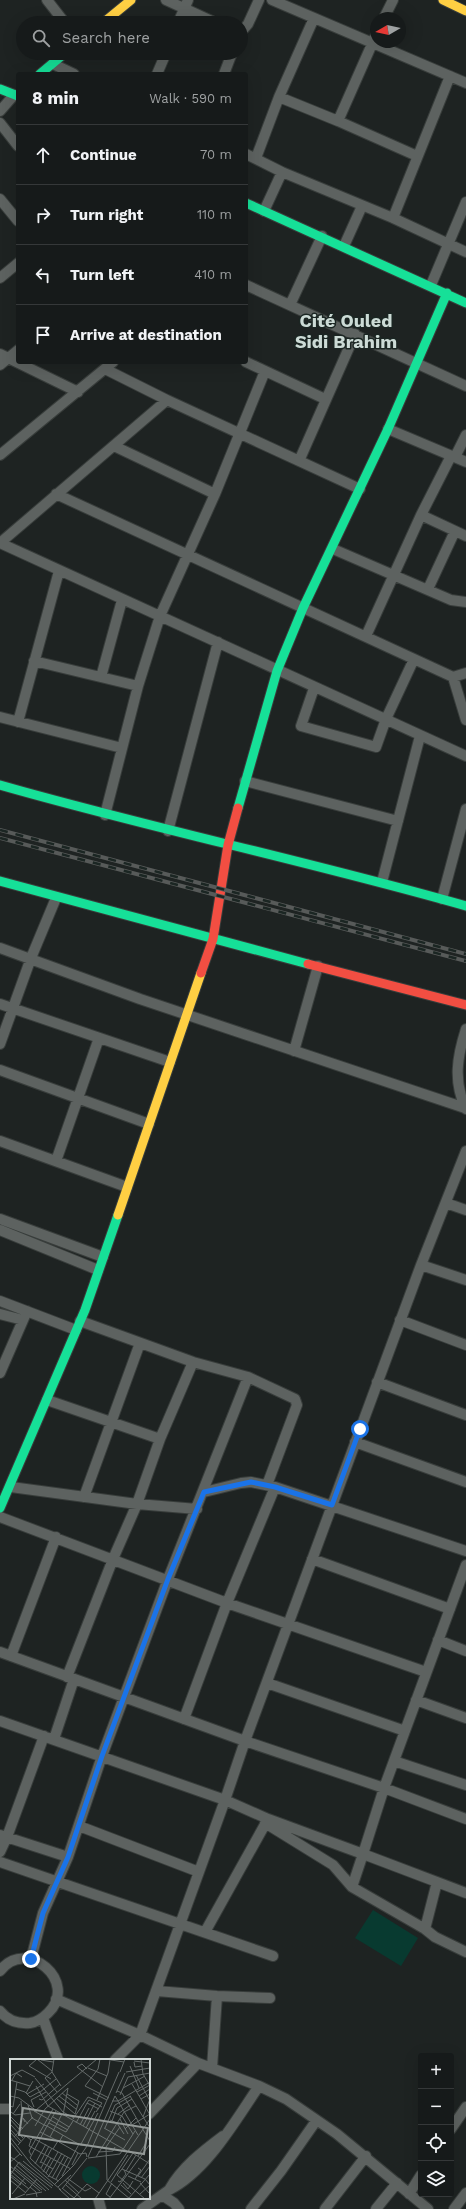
<!DOCTYPE html>
<meta charset="utf-8">
<style>
body{margin:0;font-family:"Work Sans",sans-serif;background:#232727;color:#f1f3f6}
.controls{position:absolute;right:12px;bottom:12px;display:grid;overflow:hidden;border-radius:4px;box-shadow:0 4px 16px #0002}
.controls button{width:36px;height:36px;display:grid;place-items:center;padding:0;border:0;border-bottom:1px solid #353839;background:#161a1a;color:#f1f3f6;font:20px sans-serif}
.compass{position:absolute;left:370px;top:12px;width:36px;height:36px;border-radius:50%;background:#161a1a;box-shadow:0 4px 16px #0002;rotate:261deg}
.stop{position:absolute;width:12px;height:12px;margin:-9px;border:3px solid #1a73e8;border-radius:50%;background:#fff}
.stop.end{background:#1a73e8;border-color:#fff;box-shadow:0 1px 4px #0008}
.list{margin:0;padding:0;list-style:none}
h2{display:flex;justify-content:space-between;align-items:center;height:52px;margin:0;padding:0 16px;font-size:17px}
h2 small{font-size:13px;font-weight:400;color:#9ea1a2}
.list li{display:grid;grid-template-columns:26px 1fr auto;gap:12px;align-items:center;box-sizing:border-box;height:60px;padding:0 16px;border-top:1px solid #353839}
.list b{display:block;font-size:15px;white-space:nowrap}
.list em{font-size:13px;font-style:normal;color:#9ea1a2}
.icon{flex:none;width:22px;height:22px;fill:none;stroke:currentColor;stroke-width:2;stroke-linecap:round;stroke-linejoin:round}
.map{position:relative;flex:none;width:466px;height:2209px;overflow:hidden}
.search{position:absolute;background:#161a1a;box-shadow:0 4px 16px #0002;left:16px;top:16px;width:232px;height:44px;display:flex;align-items:center;gap:10px;box-sizing:border-box;padding:0 14px;border-radius:22px;color:#9ea1a2;font-size:15px}
.panel{position:absolute;background:#161a1a;box-shadow:0 4px 16px #0002;left:16px;top:72px;width:232px;height:292px;border-radius:4px}
.map>svg:first-child{display:block}
.pitch{fill:#083a30}
.lines{fill:none;stroke-linecap:round;stroke-linejoin:round}
.street-casing{stroke:#383d3b;stroke-width:12}
.fast-casing{stroke:#383d3b;stroke-width:11}
.slow-casing{stroke:#383d3b;stroke-width:11}
.jam-casing{stroke:#383d3b;stroke-width:11}
.street{stroke:#5d6260;stroke-width:10}
.fast{stroke:#16e098;stroke-width:9}
.slow{stroke:#ffcf43;stroke-width:9}
.jam{stroke:#f24e42;stroke-width:9}
.rail-casing{stroke:#575a59;stroke-width:4}
.rail{stroke:#1b2623;stroke-width:2.5;stroke-dasharray:8;stroke-linecap:butt}
.route{stroke:#1a73e8;stroke-width:5}
.labels{text-anchor:middle;stroke-width:3;stroke-linejoin:round;paint-order:stroke}
.district-label{font-size:18px;font-weight:bold;fill:#ccdbd6;stroke:#1b2623}
.inset-road{fill:none;stroke:#656b6a;stroke-width:1}
.view{fill:#929896;fill-opacity:0.15;stroke:#929896;stroke-width:2}
.inset-edge{fill:none;stroke:#d0d7d5;stroke-width:2}
</style>
<div class="map">
<svg width="466" height="2209" viewBox="0 0 466 2209">
<rect width="100%" height="100%" fill="#1e2322"/>
<!-- pitch -->
<path class="pitch" d="M373 1910 418 1938 401 1966 355 1938Z"/>
<g class="lines">
<defs>
<path id="street" d="M47 0 65 23
M166 0 216 23
M272 0 466 83
M384 18 393 0
M178 23 188 0
M241 32 248 24 259 0
M53 64 74 74
M157 74 166 53
M224 74 232 53
M279 97 338 121 376 35
M0 111 14 95
M338 121 417 156
M0 123 18 146
M246 154 282 172 393 218 466 252
M256 158 279 97 314 18
M0 199 18 221
M264 211 282 172
M393 218 450 76
M344 246 362 206
M0 278 18 263
M246 285 466 386
M431 285 466 202
M290 305 322 236
M0 354 78 392
M246 362 325 399
M0 365 18 350
M105 369 167 400 360 489
M388 429 466 462
M114 446 215 494
M0 455 113 362
M455 457 466 435
M299 461 355 334
M56 494 453 677 466 673
M421 515 466 536
M0 543 466 756
M0 543 167 400
M333 549 451 600 466 602
M428 589 455 531
M366 636 421 515 451 456
M34 661 138 686
M101 677 122 600
M453 677 466 720
M314 688 301 726 376 747 386 719 414 659
M0 717 122 748
M18 722 59 571
M245 781 398 821
M105 815 138 686 160 616 215 494 265 371
M168 831 218 642
M382 882 420 736
M442 899 466 809
M0 948 140 999 465 1108
M0 1004 170 1062
M466 1029C457 1057 453 1082 466 1109
M0 1044 31 958 56 898
M294 1051 318 966
M0 1070 149 1124
M0 1141 127 1187
M466 1151 421 1265 245 1741 384 1788 466 1819
M56 1161 99 1038
M446 1203 466 1210
M0 1219 103 1257
M0 1230 98 1270
M421 1265 466 1280
M0 1301 76 1330
M0 1314 23 1320
M400 1320 466 1345
M80 1321 193 1362 248 1377 295 1399 297 1405 267 1485
M0 1373 27 1311
M377 1382 466 1415
M47 1400 160 1439
M355 1442 466 1482
M11 1487 137 1504 197 1509
M204 1492 241 1483 251 1482 275 1487 466 1551
M84 1497 140 1343
M0 1517 227 1603 426 1672
M312 1559 450 1609
M466 1565 384 1788 363 1854 466 1893
M438 1640 466 1651
M0 1652 245 1741 225 1800 268 1819 363 1854 352 1887
M11 1656 56 1537
M67 1677 113 1559 137 1504 160 1439 193 1362
M267 1683 405 1731
M416 1700 466 1718
M184 1719 227 1603 275 1487
M0 1721 225 1800 140 2035 115 2060
M54 1739 74 1679
M394 1761 466 1785
M265 1823 333 1865 352 1887 425 1929 435 1937 466 1952
M79 1826 199 1872
M0 1835 68 1857
M0 1852 7 1837 44 1736
M0 1862 273 1956
M425 1929 437 1882
M205 1932 268 1819
M31 1959 43 1913 68 1857 102 1756 168 1579 248 1377
M0 1971C26 1936 80 1982 48 2013 43 2018 37 2022 30 2023 18 2024 7 2020 0 2011
M157 1991 217 1996 270 1998
M56 1999 140 2035 198 2063 259 2086 286 2099 337 2134 428 2209
M43 2018 58 2060
M212 2068 217 1996
M0 2109H11
M149 2114 198 2063
M451 2129 466 2107
M223 2136C203 2151 182 2167 169 2190 207 2171 235 2121 259 2086
M409 2194 421 2175
M162 2195 174 2203 179 2209
M98 2198 101 2209
M142 2209 169 2190
M251 2209 281 2171 316 2121
M325 2209 366 2156
M376 2209 397 2183
M454 2209 466 2193"/>
<path id="fast" d="M40 74 65 53
M0 89 18 96
M246 203 466 303
M0 785C154 829 312 862 466 906
M238 808 277 671 303 608 388 429 447 293
M0 881 308 964
M0 1508 85 1310 118 1215"/>
<path id="slow" d="M443 0 466 11
M103 23 131 0
M118 1215 201 973"/>
<path id="jam" d="M308 964 466 1005
M201 973 213 939 228 845 238 808"/>
</defs>
<!-- street casing -->
<use href="#street" class="street-casing"/>
<!-- fast casing -->
<use href="#fast" class="fast-casing"/>
<!-- slow casing -->
<use href="#slow" class="slow-casing"/>
<!-- jam casing -->
<use href="#jam" class="jam-casing"/>
<!-- street -->
<use href="#street" class="street"/>
<!-- fast -->
<use href="#fast" class="fast"/>
<!-- slow -->
<use href="#slow" class="slow"/>
<!-- jam -->
<use href="#jam" class="jam"/>
<defs>
<path id="rail" d="M0 830 466 954
M0 838 466 961"/>
</defs>
<!-- rail casing -->
<use href="#rail" class="rail-casing"/>
<!-- rail -->
<use href="#rail" class="rail"/>
</g>
<g class="lines">
<!-- route -->
<path class="route" d="M31 1959 43 1913 68 1857 102 1756 168 1579 204 1492 251 1482 275 1487 332 1505 360 1429"/>
</g>
<g class="labels">
<!-- district labels -->
<g class="district-label">
<text x="346" y="327">Cité Ouled<tspan x="346" dy="21">Sidi Brahim</tspan></text>
</g>
</g>
<!-- overview -->
<g transform="translate(10 2059)">
<rect width="140" height="140" fill="#1e2322"/>
<path d="M72 116a9 9 0 1 1 18 0a9 9 0 1 1-18 0Z" fill="#083a30"/>
<path class="inset-road" d="M27 0 19 7 41 20M27 0 42 12M44 0 42 13 35 19 47 33M90 0 88 10 75 27 99 39M131 0 133 15 140 27M31 1 43 3M101 1 114 3M124 2 140 4M124 3 125 8 132 7M120 7 129 29M78 9 97 17M77 10 72 5 67 8 93 28M42 13 51 27M110 13 115 0M116 13 140 9M126 16 140 42M0 17 12 11 25 18M25 19 53 53 64 59M0 21 7 23 3 48 0 47M2 21 6 14 12 18M7 23 20 27M122 25 131 40M26 27 38 47 117 92M113 29 135 17M6 30 15 33 20 38 29 33M107 32 112 34 132 69M127 33 140 26M16 34 23 22M29 34 46 20M52 34 67 46M83 34 97 41M106 34 115 14M17 35 34 25M57 35 69 42 65 55M140 35 131 40 140 56M110 36 118 18 140 14M0 37 9 39 24 50M49 37 66 50M120 37 140 69M129 37 140 30M46 39 65 55M29 40 32 41 50 25M87 41 98 14 100 1M11 42 12 55M102 42H108L128 76M77 44 79 41 92 48M18 46 22 59 34 66 43 50M24 48 21 41 36 33M26 51 87 0M100 52 112 57 123 75M1 53 5 56 20 54M27 53 24 52 58 71M3 55 10 45M108 55 120 46M1 58 13 70M43 58 59 68M133 58 140 40M0 60 11 72M63 60 78 38 92 44 86 53M110 60 118 75M100 61 107 64 114 75M102 62 107 49 122 40M15 63 13 59 18 65M39 64 52 71M66 64 77 44 89 50M1 66 13 79M70 66 79 49M122 66 140 55M25 67 35 50 58 29 53 56M73 67 85 44M110 68 96 88 97 121 120 140M76 69 85 52M94 69 115 81M95 69 105 46 121 37M132 69 140 82M0 70 11 82M115 70 126 59M52 71 56 73 63 62M0 73 10 84M30 73 34 66 37 67 46 52M53 76 49 83 70 95 76 94 77 98M0 78 21 105 51 131M4 78 23 58M40 78 52 55M21 81 19 87 61 110M21 81 23 79 61 100M0 83 10 95M71 85 88 54M8 86 16 77 21 81M118 91 140 105M88 93 103 92 105 88M21 96 19 92 30 73 48 82 43 90M128 97 136 84M0 98 4 100 10 95 12 97M78 98 105 37 108 42 140 23M86 98 114 53 126 47M78 99 110 95 125 72M13 102 43 127M0 103 4 100 39 131M31 103 43 110 38 118M30 104 39 87M25 105 36 85M6 106 36 132M62 106 68 94M0 107 30 132M4 108 32 131M31 109 42 89M43 110 52 94M112 110 107 116 135 140M112 110 135 120 140 126M112 110 123 94M1 112 16 125M116 112 126 96M33 113 41 99M36 114 48 93M0 115 19 130M1 115 9 103 42 129M0 117 11 126M52 117 69 85M118 117 131 123M128 117 140 100M42 119 55 96M57 119 75 132 81 129M131 119 140 107M46 120 58 98M125 120 131 111 128 109M0 121 16 134M55 121 69 134M49 122 39 117 20 99 37 67 70 86 77 87M108 122 110 123 116 115 114 111M101 123 118 96M113 124 118 130 123 122M130 124 140 135M44 126 64 106 77 87 109 13M56 126 72 140M111 126 121 135M20 128 26 133 27 138M48 128 61 116M52 129 64 139 77 125 89 134M49 130 60 140M52 130 77 99M15 134 27 120M2 135 15 119M130 135 140 126M16 136 32 133M100 138 96 135 102 124M3 140 15 135M85 140 140 60M99 140 140 85M118 140 140 115"/>
<path class="view" d="M13 49 138 69 134 95 9 76Z"/>
<rect width="140" height="140" class="inset-edge"/>
</g>
</svg>
<div class="controls">
<button>+</button>
<button>−</button>
<button><svg class="icon" aria-label="locate" viewBox="0 0 24 24"><circle cx="12" cy="12" r="6"/><path d="M12 2v4M12 18v4M2 12h4M18 12h4"/></svg></button>
<button><svg class="icon" aria-label="layers" viewBox="0 0 24 24"><path d="M12 4l9 5-9 5-9-5zM3 14l9 5 9-5"/></svg></button>
</div>
<svg class="compass" viewBox="-18 -18 36 36"><path d="M0-13l5 13h-10z" fill="#e53935"/><path d="M0 13l5-13h-10z" fill="#9ea1a2"/></svg>
<div class="stop" style="left:360px;top:1429px"></div>
<div class="stop end" style="left:31px;top:1959px"></div>
<div class="search"><svg class="icon" aria-label="search" viewBox="0 0 24 24"><circle cx="10" cy="10" r="6"/><path d="M15 15l6 6"/></svg>Search here</div>
<section class="panel">
<h2>8 min<small>Walk · 590 m</small></h2>
<ul class="list">
<li><svg class="icon" aria-label="ahead" viewBox="0 0 24 24"><path d="M12 20V5M6 11l6-6 6 6"/></svg><div><b>Continue</b></div><em>70 m</em></li>
<li><svg class="icon" aria-label="right" viewBox="0 0 24 24"><path d="M7 20v-9h11M14 6l5 5-5 5"/></svg><div><b>Turn right</b></div><em>110 m</em></li>
<li><svg class="icon" aria-label="left" viewBox="0 0 24 24"><path d="M17 20v-9H6M10 6l-5 5 5 5"/></svg><div><b>Turn left</b></div><em>410 m</em></li>
<li><svg class="icon" aria-label="arrive" viewBox="0 0 24 24"><path d="M6 21V4h12l-3 4 3 4H6"/></svg><div><b>Arrive at destination</b></div></li>
</ul>
</section>
</div>
